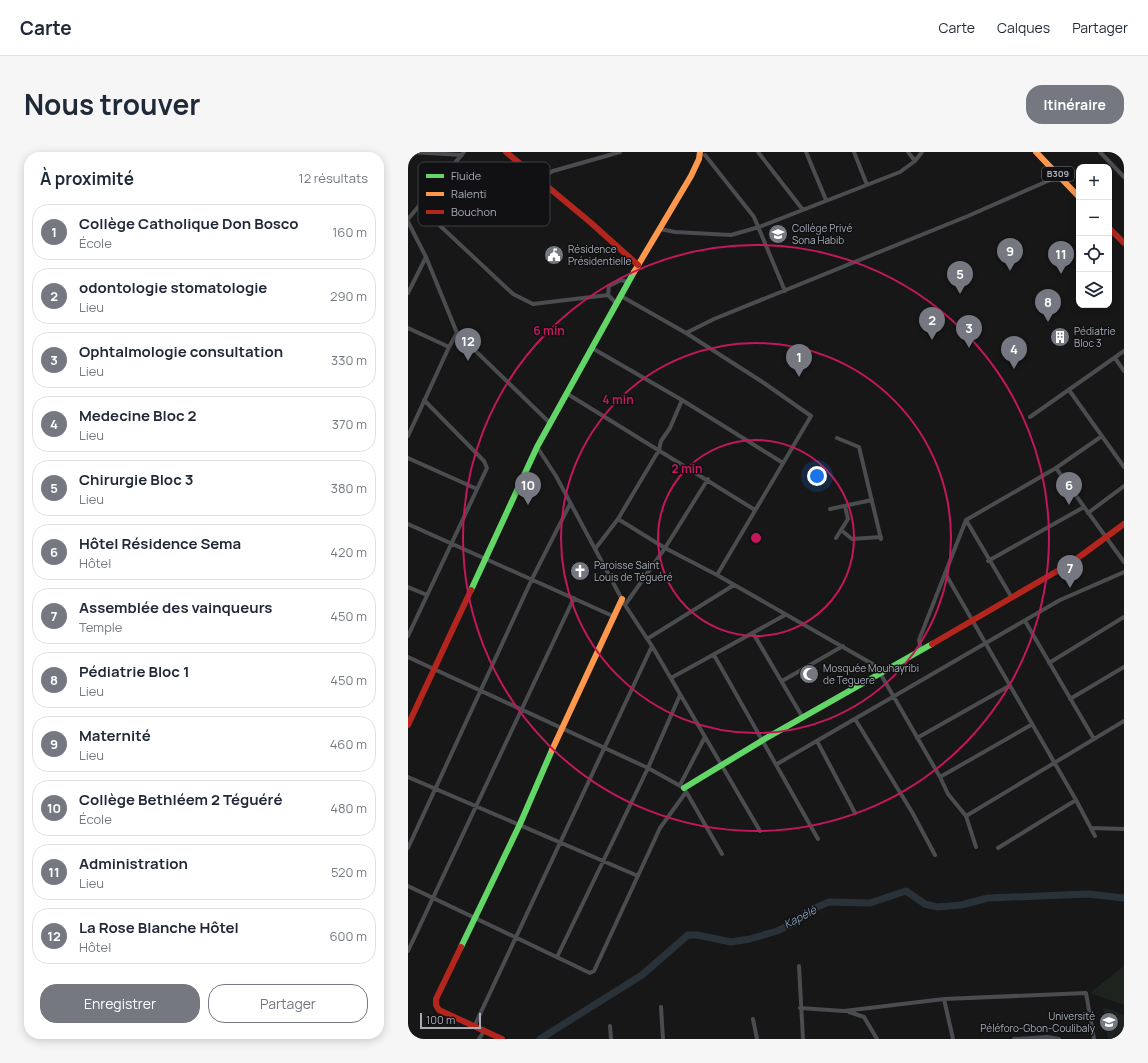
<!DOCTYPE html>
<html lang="fr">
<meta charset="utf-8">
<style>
body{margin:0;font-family:Manrope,sans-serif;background:#f6f6f7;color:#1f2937}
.controls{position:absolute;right:12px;top:12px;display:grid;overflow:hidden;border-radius:8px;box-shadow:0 2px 10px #0003}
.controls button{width:36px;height:36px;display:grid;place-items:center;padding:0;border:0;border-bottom:1px solid #e0e1e3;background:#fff;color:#1f2937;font:20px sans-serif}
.scale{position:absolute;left:12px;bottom:10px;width:61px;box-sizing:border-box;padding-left:4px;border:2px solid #a8adb8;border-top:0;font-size:11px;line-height:14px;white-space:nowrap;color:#a8adb8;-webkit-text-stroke:3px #111113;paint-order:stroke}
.you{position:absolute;left:409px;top:324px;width:14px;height:14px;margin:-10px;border:3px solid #fff;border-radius:50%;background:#1a73e8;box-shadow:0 0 0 6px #1a73e833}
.badge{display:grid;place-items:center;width:26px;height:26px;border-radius:50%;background:#757880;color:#fff;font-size:13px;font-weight:700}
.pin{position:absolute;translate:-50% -33px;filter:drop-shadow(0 1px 2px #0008)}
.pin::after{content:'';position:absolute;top:21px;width:14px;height:12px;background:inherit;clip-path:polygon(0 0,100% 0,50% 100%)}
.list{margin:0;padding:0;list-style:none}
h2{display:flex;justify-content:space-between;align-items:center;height:52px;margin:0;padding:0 16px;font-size:17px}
h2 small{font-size:13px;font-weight:400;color:#747a83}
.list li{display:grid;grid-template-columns:26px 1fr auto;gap:12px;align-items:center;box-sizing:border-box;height:56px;margin:0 8px 8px;padding:0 8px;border:1px solid #e0e1e3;border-radius:16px}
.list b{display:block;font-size:15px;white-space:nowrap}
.list p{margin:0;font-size:13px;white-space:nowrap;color:#747a83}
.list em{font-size:13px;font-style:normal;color:#747a83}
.actions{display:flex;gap:8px;padding:12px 16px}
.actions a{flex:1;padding:9px 0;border:1px solid #757880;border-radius:16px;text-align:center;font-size:14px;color:#757880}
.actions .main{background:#757880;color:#fff}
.icon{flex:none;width:22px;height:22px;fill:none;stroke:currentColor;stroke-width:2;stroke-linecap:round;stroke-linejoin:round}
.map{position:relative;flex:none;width:716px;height:887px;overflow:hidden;border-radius:16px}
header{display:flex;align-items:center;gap:24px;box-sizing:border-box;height:56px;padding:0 20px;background:#fff;border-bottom:1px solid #e0e1e3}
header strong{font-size:19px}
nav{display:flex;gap:22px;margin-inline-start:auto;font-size:14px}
.intro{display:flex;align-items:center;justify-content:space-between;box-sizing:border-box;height:96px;padding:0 24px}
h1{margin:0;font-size:28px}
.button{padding:10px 18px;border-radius:16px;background:#757880;color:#fff;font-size:14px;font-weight:700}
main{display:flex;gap:24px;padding:0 24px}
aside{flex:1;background:#fff;border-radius:16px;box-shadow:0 2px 10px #0003}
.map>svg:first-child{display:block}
.green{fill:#1d241e}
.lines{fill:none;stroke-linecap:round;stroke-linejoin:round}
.river{stroke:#2a3239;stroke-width:7}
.street{stroke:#4b4c50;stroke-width:4}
.fast{stroke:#63d668;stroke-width:6}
.slow{stroke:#ff974d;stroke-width:6}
.jam{stroke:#b3261e;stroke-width:6}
.ring{fill:none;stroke:#c2185b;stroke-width:2}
.labels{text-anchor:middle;stroke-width:3;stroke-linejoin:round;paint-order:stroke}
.shield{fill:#111113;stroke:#7b7e86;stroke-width:1}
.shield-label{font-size:9px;font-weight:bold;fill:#a8adb8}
.poi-label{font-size:10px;fill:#a8adb8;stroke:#111113;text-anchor:start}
.water-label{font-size:11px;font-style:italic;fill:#7f9bb3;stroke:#111113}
.key{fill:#111113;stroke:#3e4045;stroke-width:1}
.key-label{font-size:11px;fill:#a8adb8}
.centre{fill:#c2185b;stroke:#111113;stroke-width:2}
.ring-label{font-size:12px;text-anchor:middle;font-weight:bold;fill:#c2185b;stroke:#111113;stroke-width:3;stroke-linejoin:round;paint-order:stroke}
</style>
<header>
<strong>Carte</strong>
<nav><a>Carte</a><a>Calques</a><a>Partager</a></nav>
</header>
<div class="intro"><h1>Nous trouver</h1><a class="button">Itinéraire</a></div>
<main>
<aside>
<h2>À proximité<small>12 résultats</small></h2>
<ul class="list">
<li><span class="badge">1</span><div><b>Collège Catholique Don Bosco</b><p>École</p></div><em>160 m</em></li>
<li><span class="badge">2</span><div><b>odontologie stomatologie</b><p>Lieu</p></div><em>290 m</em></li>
<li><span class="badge">3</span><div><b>Ophtalmologie consultation</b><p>Lieu</p></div><em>330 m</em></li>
<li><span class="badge">4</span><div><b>Medecine Bloc 2</b><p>Lieu</p></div><em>370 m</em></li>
<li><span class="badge">5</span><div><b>Chirurgie Bloc 3</b><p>Lieu</p></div><em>380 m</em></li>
<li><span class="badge">6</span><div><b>Hôtel Résidence Sema</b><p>Hôtel</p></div><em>420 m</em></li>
<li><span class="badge">7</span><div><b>Assemblée des vainqueurs</b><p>Temple</p></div><em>450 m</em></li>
<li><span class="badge">8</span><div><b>Pédiatrie Bloc 1</b><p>Lieu</p></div><em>450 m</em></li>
<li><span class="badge">9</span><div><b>Maternité</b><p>Lieu</p></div><em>460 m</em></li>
<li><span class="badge">10</span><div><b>Collège Bethléem 2 Téguéré</b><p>École</p></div><em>480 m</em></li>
<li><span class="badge">11</span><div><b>Administration</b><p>Lieu</p></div><em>520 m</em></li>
<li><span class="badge">12</span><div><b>La Rose Blanche Hôtel</b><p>Hôtel</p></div><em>600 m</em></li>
</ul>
<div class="actions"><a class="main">Enregistrer</a><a>Partager</a></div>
</aside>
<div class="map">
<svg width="716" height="887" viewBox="0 0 716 887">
<rect width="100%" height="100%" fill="#171717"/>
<!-- green -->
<path class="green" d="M716 814V853L682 841Z
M695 855 716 863V887H700Z"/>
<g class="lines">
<!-- river -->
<path class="river" d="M132 887 234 823 280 783H289L323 790 342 787 369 779 386 771 407 756 421 750 462 751 498 739 517 752 529 755 553 753 580 746 680 742 716 746"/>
<!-- street -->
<path class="street" d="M3 0 54 3
M350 0 395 58
M398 0 418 48
M446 0 459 33
M500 0 507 9
M692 0 716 25
M297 3 346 65 377 139
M132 28 136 24 145 19 212 0
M11 54 105 142 125 152 200 143
M0 67 56 0
M0 70 18 105 49 181 142 271
M252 77 267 80 323 83 351 75 492 20 507 9 514 0
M0 141 18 105
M213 144 278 181 306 167 560 64 651 24
M209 152 200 143 201 134 213 128 220 130
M0 176 41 195
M278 181 356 231 403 264 309 423
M184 196 274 248 375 311
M707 206 716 219
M661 238 716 315
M158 241 347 358
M622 265 716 199
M0 284 41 195 49 181
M429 286 451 295 473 387
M129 295 148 324 217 453 244 494 352 679
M0 306 69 337
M648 316 716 410
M422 357 464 348
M680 361 716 334
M210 367 257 396 309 423 468 514 532 625 540 642 558 664 568 695
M558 368 604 446
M0 372 207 465
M433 378 444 387 473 385
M428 386 440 367 437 354
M187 397 210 367 251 298 253 289 262 276 274 248
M580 409 676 355
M537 421 668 648 687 684
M0 435 19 443
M217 453 257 396 300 327
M617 469 686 587
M345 481 395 566
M0 484 79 316 76 309 16 248
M239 487 326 433
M513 498 511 488 558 368 648 316 694 284
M306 503 410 687
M0 505 240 616 276 636 314 702
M641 511 716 465
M263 526 377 463
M374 529 435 494
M662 547 716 515
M447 567 504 660 527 703
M509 586 601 534
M409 589 447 661
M369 612 652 448 716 420
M0 625 230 724
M532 625 623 573
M272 633 297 585
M558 664 716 569
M683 676 716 677
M0 696 124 427 162 352
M590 696 668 648
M0 734 182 821 186 819 252 676 278 640
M0 799 166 446
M149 805 240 616 272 543
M391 814 395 887
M536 847 545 887
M253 855 255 887
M392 856 436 859 536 847 678 841 686 887
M441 860 456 865 469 887
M345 867 349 887
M202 874 203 887
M66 875 244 494
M71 887 76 879
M606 887 640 885 651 887"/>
<!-- fast -->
<path class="fast" d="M63 438 129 295 226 120
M276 636 355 588 524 492
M53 795 112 672 144 598"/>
<!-- slow -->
<path class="slow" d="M628 0 671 45
M226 120 283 24 291 7 292 0
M144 598 214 447"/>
<!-- jam -->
<path class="jam" d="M98 0 182 70 230 113
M701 76 716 91
M524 492 663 411 716 372
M0 573 63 438
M53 795 28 847V853L31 858 94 887"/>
</g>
<!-- distance rings -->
<g class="ring">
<circle cx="348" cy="386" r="98"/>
<circle cx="348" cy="386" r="195"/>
<circle cx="348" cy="386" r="293"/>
</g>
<!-- icons -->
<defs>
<symbol id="school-disc" viewBox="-11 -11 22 22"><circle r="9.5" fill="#757880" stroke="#111113"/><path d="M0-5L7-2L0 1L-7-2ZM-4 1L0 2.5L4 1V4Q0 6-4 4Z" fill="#fff"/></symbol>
<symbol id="civic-disc" viewBox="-11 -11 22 22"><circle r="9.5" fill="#757880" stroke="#111113"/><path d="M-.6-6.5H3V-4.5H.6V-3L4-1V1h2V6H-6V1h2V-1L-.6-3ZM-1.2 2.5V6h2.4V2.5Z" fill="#fff"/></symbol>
<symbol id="building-disc" viewBox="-11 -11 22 22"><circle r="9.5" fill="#757880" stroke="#111113"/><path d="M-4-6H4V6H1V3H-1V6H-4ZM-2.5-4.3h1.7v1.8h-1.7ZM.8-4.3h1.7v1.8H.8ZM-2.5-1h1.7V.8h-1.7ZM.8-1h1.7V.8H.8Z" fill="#fff"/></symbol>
<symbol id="church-disc" viewBox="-11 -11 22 22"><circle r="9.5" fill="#757880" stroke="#111113"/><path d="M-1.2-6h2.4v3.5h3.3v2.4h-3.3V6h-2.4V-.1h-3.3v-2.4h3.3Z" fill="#fff"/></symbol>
<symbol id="mosque-disc" viewBox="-11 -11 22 22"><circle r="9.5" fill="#757880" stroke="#111113"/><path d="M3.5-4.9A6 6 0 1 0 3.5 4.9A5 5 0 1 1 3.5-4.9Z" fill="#fff"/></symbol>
<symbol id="university-disc" viewBox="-11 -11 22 22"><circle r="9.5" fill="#757880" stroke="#111113"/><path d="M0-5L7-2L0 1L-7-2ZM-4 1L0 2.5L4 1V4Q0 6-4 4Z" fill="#fff"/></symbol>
</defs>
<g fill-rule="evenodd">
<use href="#school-disc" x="359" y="71" width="22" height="22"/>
<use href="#civic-disc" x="135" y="92" width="22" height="22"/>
<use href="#building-disc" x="641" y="174" width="22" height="22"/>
<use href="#church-disc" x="161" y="408" width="22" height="22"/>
<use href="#mosque-disc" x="390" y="511" width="22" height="22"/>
<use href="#university-disc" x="690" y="859" width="22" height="22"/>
</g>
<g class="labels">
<!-- shield labels -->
<rect class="shield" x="634" y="15" width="32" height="14" rx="3"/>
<g class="shield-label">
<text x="650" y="25">B309</text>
</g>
<!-- poi labels -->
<g class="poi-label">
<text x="384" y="80">Collège Privé<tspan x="384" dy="12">Sona Habib</tspan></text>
<text x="160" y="101">Résidence<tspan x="160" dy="12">Présidentielle</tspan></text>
<text x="666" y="183">Pédiatrie<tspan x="666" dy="12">Bloc 3</tspan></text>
<text x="186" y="417">Paroisse Saint<tspan x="186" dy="12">Louis de Téguéré</tspan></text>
<text x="415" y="520">Mosquée Mouhayribi<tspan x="415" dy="12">de Teguere</tspan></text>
<text x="687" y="868" text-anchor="end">Université<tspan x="687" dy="12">Péléforo-Gbon-Coulibaly</tspan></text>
</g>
<!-- water labels -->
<g class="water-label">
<text transform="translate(392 765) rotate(-28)" y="4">Kapélé</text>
</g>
</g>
<!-- legend -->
<rect x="10" y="10" width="132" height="64" rx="6" class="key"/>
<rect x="18" y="22" width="18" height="4" fill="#63d668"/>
<rect x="18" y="40" width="18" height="4" fill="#ff974d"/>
<rect x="18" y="58" width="18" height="4" fill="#b3261e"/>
<g class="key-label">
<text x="43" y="28">Fluide</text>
<text x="43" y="46">Ralenti</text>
<text x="43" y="64">Bouchon</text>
</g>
<circle cx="348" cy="386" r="6" class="centre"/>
<g class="ring-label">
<text x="141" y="183">6 min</text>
<text x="210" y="252">4 min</text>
<text x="279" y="321">2 min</text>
</g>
</svg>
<div class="controls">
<button>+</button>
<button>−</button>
<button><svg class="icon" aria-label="locate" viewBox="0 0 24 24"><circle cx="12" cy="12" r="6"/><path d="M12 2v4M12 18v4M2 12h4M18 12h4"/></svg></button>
<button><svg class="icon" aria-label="layers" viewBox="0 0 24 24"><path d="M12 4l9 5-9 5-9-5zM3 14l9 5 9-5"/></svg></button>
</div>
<div class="scale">100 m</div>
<div class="you"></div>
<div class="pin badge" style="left:391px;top:225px">1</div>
<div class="pin badge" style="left:524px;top:188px">2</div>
<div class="pin badge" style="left:561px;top:196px">3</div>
<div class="pin badge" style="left:606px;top:217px">4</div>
<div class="pin badge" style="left:552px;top:142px">5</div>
<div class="pin badge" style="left:661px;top:353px">6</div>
<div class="pin badge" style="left:662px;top:436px">7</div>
<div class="pin badge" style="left:640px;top:170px">8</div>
<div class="pin badge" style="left:602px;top:119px">9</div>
<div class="pin badge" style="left:120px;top:353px">10</div>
<div class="pin badge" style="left:653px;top:122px">11</div>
<div class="pin badge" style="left:60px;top:209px">12</div>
</div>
</main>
